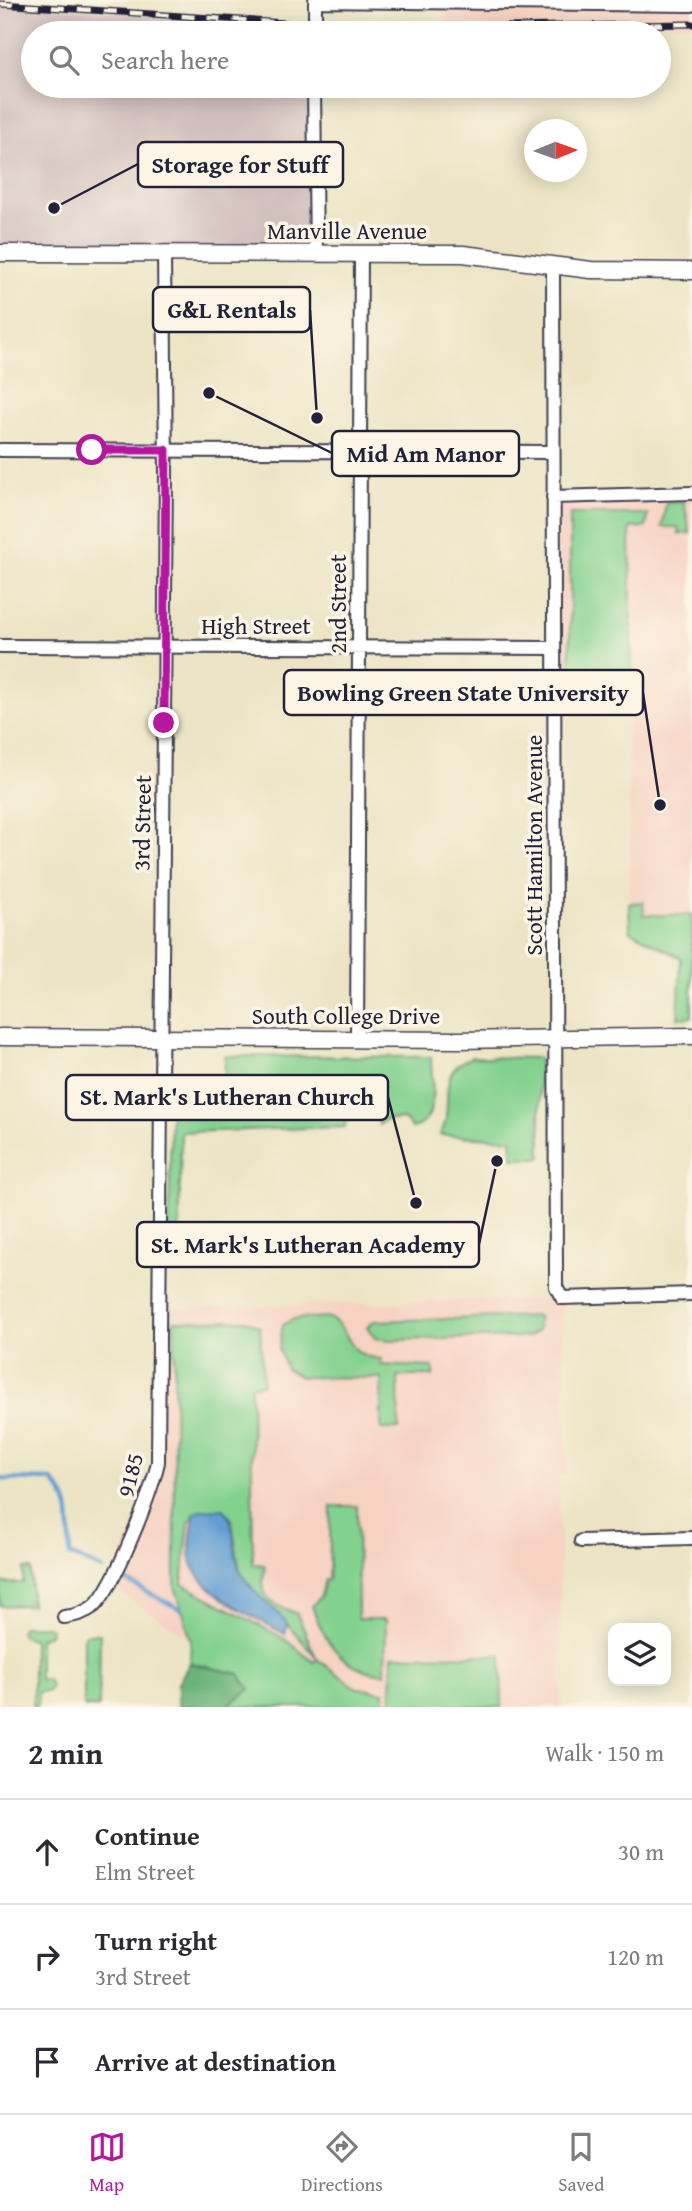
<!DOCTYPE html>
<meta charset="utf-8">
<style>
body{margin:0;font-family:"Gentium Book Plus",serif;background:#f7f7f7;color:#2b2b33}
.controls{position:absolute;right:21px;bottom:21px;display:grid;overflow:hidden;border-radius:14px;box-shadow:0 4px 18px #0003}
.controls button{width:63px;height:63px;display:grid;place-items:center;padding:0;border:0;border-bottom:2px solid #e1e1e2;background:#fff;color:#2b2b33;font:35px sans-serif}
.compass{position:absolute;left:524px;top:119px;width:63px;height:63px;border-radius:50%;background:#fff;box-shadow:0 4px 18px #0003;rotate:89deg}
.stop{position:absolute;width:21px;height:21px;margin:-16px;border:5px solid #b5179e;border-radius:50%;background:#fff}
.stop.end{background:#b5179e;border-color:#fff;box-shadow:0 2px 7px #0008}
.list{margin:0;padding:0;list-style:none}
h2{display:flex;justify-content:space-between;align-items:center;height:91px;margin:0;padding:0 28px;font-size:30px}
h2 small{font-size:23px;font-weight:400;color:#7c7c81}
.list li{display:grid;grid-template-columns:46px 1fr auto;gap:21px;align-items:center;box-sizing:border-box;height:105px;padding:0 28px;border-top:2px solid #e1e1e2}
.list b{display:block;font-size:26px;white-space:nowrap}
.list p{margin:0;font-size:23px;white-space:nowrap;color:#7c7c81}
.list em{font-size:23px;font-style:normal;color:#7c7c81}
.icon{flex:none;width:38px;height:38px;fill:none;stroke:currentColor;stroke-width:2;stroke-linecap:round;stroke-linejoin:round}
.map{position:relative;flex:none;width:692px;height:1707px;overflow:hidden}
.search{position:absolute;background:#fff;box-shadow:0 4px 18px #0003;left:21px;right:21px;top:21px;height:77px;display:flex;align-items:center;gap:18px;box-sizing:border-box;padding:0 24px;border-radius:38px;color:#7c7c81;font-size:26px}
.sheet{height:406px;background:#fff}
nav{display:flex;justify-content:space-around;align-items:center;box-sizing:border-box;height:98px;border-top:2px solid #e1e1e2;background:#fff;font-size:19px;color:#7c7c81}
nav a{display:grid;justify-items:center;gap:4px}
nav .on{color:#b5179e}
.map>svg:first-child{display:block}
.built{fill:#f6d2c3}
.industrial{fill:#d1bfbd}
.green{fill:#83d18f;stroke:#527a65;stroke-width:2;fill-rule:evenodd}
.forest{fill:#6ab37a;stroke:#466a5a;stroke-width:2}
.water{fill:#629ed3;stroke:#426087;stroke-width:2}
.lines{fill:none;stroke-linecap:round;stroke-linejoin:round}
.stream{stroke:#629ed3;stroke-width:4.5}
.minor-casing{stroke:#403f50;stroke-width:16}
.tertiary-casing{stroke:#403f50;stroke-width:19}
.minor{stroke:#fff;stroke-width:12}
.tertiary{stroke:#fff;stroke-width:16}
.rail-casing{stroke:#22223b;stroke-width:7}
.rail{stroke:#fcf5e5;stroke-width:4.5;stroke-dasharray:13;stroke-linecap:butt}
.route{stroke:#b5179e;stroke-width:9}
.labels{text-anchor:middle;stroke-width:7;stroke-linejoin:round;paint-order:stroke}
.street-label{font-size:23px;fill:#22223b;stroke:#fcf5e5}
.leader{fill:none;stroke:#22223b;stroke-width:2.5}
.callout-dot{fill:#22223b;stroke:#fcf5e5;stroke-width:2.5}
.callout{fill:#fcf5e5;stroke:#22223b;stroke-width:2.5}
.callout-label{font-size:24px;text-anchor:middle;font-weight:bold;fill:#22223b}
</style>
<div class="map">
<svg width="692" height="1707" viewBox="0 0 692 1707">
<rect width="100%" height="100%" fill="#fcf5e5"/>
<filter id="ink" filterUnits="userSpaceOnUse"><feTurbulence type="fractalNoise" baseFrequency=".0143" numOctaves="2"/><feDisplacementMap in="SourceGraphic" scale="14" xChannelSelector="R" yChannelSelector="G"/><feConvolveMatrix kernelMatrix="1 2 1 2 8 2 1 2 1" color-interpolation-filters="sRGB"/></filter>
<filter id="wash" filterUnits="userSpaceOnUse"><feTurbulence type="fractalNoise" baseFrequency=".00686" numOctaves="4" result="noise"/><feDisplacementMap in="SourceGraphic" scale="28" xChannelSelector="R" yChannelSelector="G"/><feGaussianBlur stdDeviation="1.57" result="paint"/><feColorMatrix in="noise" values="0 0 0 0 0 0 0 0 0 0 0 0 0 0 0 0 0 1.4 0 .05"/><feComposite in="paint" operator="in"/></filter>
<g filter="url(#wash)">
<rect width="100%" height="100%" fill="#ece4c4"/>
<!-- built -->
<path class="built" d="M446 0H692V24L446 28Z
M692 493V930L630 931 628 705 554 707 553 497Z
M562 1298 567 1474 559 1475 561 1707H189L191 1640 108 1584 154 1484 160 1309Z"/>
<!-- industrial -->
<path class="industrial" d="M0 4 315 25V33H33V86H314L316 254 0 253Z"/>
<!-- green -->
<path class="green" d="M684 502 690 533 679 534 678 527H662L666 503Z
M570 514H648L646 527 630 528 632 705 570 706Z
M643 902 644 915H692V1017L678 1018 681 958 630 931 629 903Z
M225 1056 431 1057C431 1079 441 1123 412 1128L404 1119 385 1120 379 1125 378 1115 346 1116 345 1127 181 1132 179 1248 169 1246 171 1097 201 1111H224Z
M472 1057 539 1058 541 1158H513L511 1139 440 1135C457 1106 432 1072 472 1057Z
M538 1316V1330L527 1337 389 1340 375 1338 367 1327 374 1321Z
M327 1317C353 1327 342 1356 381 1359V1365L433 1367V1376H398L399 1429H381V1378L301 1377 286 1369 279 1349 283 1325 293 1319Z
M246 1320 260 1327 263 1384 251 1385 253 1564 264 1565C266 1572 263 1574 263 1581 262 1603 282 1607 297 1614L317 1659 357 1688 384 1692V1702L391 1705 392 1656 501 1655 502 1707H226L250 1689 239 1674 190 1663 191 1640 175 1586 174 1321ZM201 1510 231 1517 240 1571 260 1598 283 1619 317 1658 314 1662 283 1638 182 1584 189 1522Z
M331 1506H357L358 1619H386L385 1674C343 1670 325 1644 312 1606L321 1596 325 1580H329Z
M24 1569H31V1605L0 1606V1583H23Z
M23 1626H48L51 1629 50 1634 39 1639V1679L48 1680 51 1687 48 1692H38L37 1707H33V1639L22 1636 20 1631Z
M84 1634H100L99 1707H84Z"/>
<!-- forest -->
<path class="forest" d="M190 1663 239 1674 250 1689 226 1707H178V1683Z"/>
<!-- water -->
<path class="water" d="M224 1509C237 1525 232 1549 239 1568 249 1592 272 1604 287 1623L285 1634C257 1618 203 1595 192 1563 187 1550 193 1528 194 1514L201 1510Z"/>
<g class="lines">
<!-- stream -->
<path class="stream" d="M0 1479 51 1480C75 1502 69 1524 70 1555L102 1569
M122 1579 180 1609"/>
</g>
</g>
<g filter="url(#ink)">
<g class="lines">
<defs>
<path id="minor" d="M315 0V33
M315 1 692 5
M314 86 316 254
M553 265 556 1287 562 1298 692 1294
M0 450 553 452
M553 497 692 493
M0 646 554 648
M357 1039 361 253
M581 1541 692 1538
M64 1617C75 1616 85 1613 94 1606 115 1587 152 1491 158 1462L166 473 164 253"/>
<path id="tertiary" d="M0 253 463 254 591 270 692 271
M0 1037 458 1040 692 1036"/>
</defs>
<!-- minor casing -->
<use href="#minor" class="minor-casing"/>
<!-- tertiary casing -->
<use href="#tertiary" class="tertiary-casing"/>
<!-- minor -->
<use href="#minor" class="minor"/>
<!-- tertiary -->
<use href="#tertiary" class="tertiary"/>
<defs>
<path id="rail" d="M0 4 315 25 446 28 692 24
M216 29 277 33"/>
</defs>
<!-- rail casing -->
<use href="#rail" class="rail-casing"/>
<!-- rail -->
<use href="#rail" class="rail"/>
</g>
</g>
<g class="lines" filter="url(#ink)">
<!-- route -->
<path class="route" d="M92 450H166L164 723"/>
</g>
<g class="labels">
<!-- street labels -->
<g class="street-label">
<text x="347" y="239">Manville Avenue</text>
<text transform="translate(338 604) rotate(-90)" y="8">2nd Street</text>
<text x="256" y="634">High Street</text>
<text transform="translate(142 823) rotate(-89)" y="8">3rd Street</text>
<text transform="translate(534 845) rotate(-90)" y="8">Scott Hamilton Avenue</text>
<text x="346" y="1024">South College Drive</text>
<text transform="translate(130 1475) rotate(-76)" y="8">9185</text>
</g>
</g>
<!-- callouts -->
<path class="leader" d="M54 208L138 164M317 418L310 310M209 393L332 453M660 805L643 693M416 1203L388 1097M497 1161L479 1244"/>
<g class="callout-dot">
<circle cx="54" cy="208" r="7"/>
<circle cx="317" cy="418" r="7"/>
<circle cx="209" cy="393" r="7"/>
<circle cx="660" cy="805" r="7"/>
<circle cx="416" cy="1203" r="7"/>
<circle cx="497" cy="1161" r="7"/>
</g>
<g class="callout">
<rect x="138" y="142" width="205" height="45" rx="7"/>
<rect x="153" y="287" width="157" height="45" rx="7"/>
<rect x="332" y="431" width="187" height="45" rx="7"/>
<rect x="284" y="670" width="359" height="45" rx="7"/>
<rect x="66" y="1075" width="322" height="45" rx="7"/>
<rect x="137" y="1222" width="342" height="45" rx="7"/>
</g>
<g class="callout-label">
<text x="240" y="173">Storage for Stuff</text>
<text x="232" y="318">G&amp;L Rentals</text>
<text x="426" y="462">Mid Am Manor</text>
<text x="463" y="701">Bowling Green State University</text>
<text x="227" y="1105">St. Mark's Lutheran Church</text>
<text x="308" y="1253">St. Mark's Lutheran Academy</text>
</g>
</svg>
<div class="controls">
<button><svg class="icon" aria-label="layers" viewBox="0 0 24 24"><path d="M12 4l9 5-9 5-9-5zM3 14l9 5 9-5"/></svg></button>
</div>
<svg class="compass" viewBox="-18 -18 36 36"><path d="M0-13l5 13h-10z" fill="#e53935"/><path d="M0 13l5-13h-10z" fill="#7c7c81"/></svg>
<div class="stop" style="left:92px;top:450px"></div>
<div class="stop end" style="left:164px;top:723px"></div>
<div class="search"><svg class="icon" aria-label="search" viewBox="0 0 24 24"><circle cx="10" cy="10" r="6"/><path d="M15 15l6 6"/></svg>Search here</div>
</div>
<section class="sheet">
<h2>2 min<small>Walk · 150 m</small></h2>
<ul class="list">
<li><svg class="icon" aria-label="ahead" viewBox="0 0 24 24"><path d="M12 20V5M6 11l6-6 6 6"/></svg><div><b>Continue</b><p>Elm Street</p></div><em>30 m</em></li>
<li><svg class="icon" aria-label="right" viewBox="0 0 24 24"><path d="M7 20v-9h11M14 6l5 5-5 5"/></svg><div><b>Turn right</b><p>3rd Street</p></div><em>120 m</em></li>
<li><svg class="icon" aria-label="arrive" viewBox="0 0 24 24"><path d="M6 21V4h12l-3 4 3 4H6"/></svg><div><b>Arrive at destination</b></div></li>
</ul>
</section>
<nav>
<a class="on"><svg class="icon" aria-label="map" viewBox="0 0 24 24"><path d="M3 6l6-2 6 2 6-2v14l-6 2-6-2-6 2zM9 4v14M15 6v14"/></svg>Map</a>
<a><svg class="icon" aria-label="directions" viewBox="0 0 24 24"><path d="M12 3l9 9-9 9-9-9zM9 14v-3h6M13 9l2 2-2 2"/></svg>Directions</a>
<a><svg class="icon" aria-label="saved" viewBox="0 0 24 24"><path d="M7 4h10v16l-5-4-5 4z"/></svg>Saved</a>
</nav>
